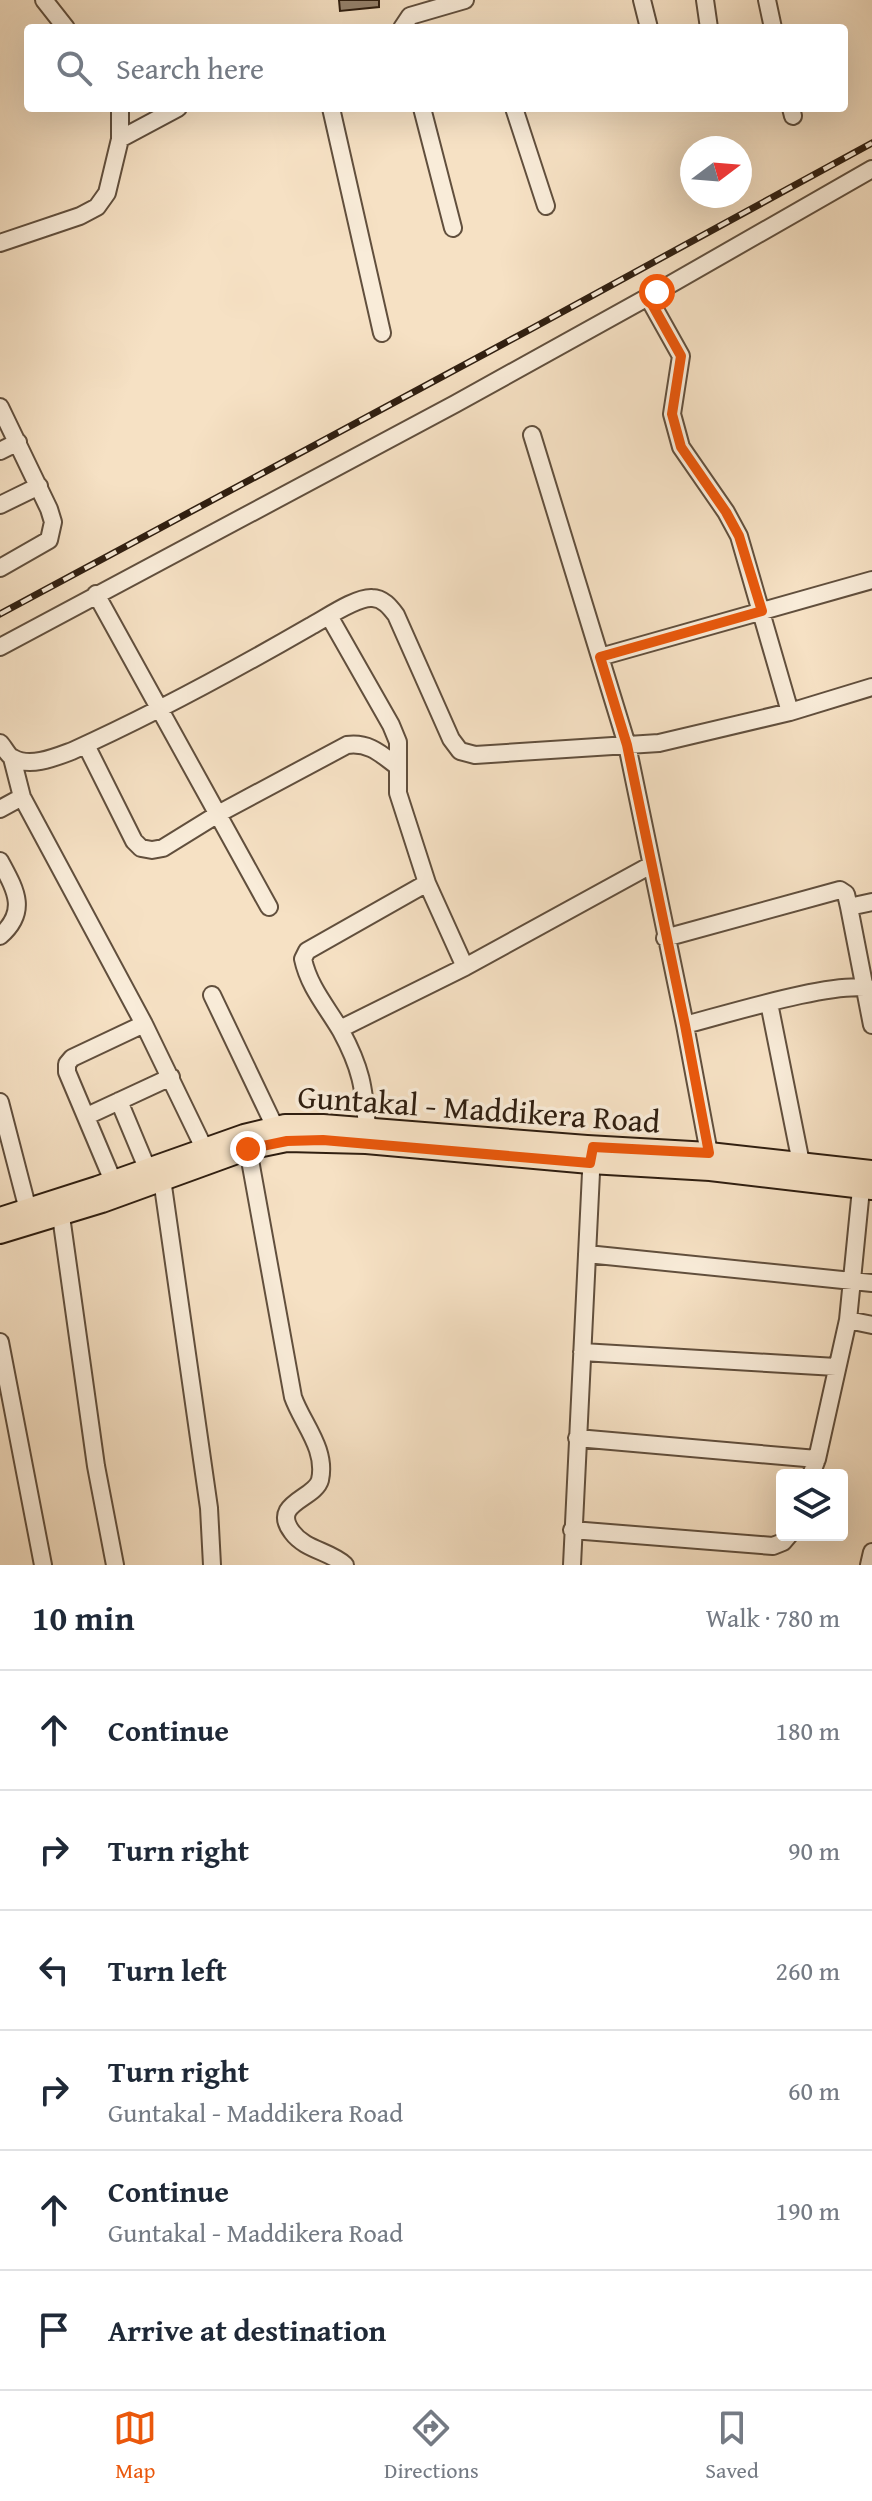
<!DOCTYPE html>
<meta charset="utf-8">
<style>
body{margin:0;font-family:"Gentium Book Plus",serif;background:#f2f2f3;color:#1f2937}
.controls{position:absolute;right:24px;bottom:24px;display:grid;overflow:hidden;border-radius:8px;box-shadow:0 8px 32px #0002}
.controls button{width:72px;height:72px;display:grid;place-items:center;padding:0;border:0;border-bottom:2px solid #e0e1e3;background:#fff;color:#1f2937;font:40px sans-serif}
.compass{position:absolute;left:680px;top:136px;width:72px;height:72px;border-radius:50%;background:#fff;box-shadow:0 8px 32px #0002;rotate:74deg}
.stop{position:absolute;width:24px;height:24px;margin:-18px;border:6px solid #ea580c;border-radius:50%;background:#fff}
.stop.end{background:#ea580c;border-color:#fff;box-shadow:0 2px 8px #0008}
.list{margin:0;padding:0;list-style:none}
h2{display:flex;justify-content:space-between;align-items:center;height:104px;margin:0;padding:0 32px;font-size:34px}
h2 small{font-size:26px;font-weight:400;color:#747a83}
.list li{display:grid;grid-template-columns:52px 1fr auto;gap:24px;align-items:center;box-sizing:border-box;height:120px;padding:0 32px;border-top:2px solid #e0e1e3}
.list b{display:block;font-size:30px;white-space:nowrap}
.list p{margin:0;font-size:26px;white-space:nowrap;color:#747a83}
.list em{font-size:26px;font-style:normal;color:#747a83}
.icon{flex:none;width:44px;height:44px;fill:none;stroke:currentColor;stroke-width:2;stroke-linecap:round;stroke-linejoin:round}
.map{position:relative;flex:none;width:872px;height:1565px;overflow:hidden}
.search{position:absolute;background:#fff;box-shadow:0 8px 32px #0002;left:24px;right:24px;top:24px;height:88px;display:flex;align-items:center;gap:20px;box-sizing:border-box;padding:0 28px;border-radius:8px;color:#747a83;font-size:30px}
.sheet{height:824px;background:#fff}
nav{display:flex;justify-content:space-around;align-items:center;box-sizing:border-box;height:112px;border-top:2px solid #e0e1e3;background:#fff;font-size:22px;color:#747a83}
nav a{display:grid;justify-items:center;gap:4px}
nav .on{color:#ea580c}
.map>svg:first-child{display:block}
.building{fill:#96836e;stroke:#2f1e10;stroke-width:2}
.lines{fill:none;stroke-linecap:round;stroke-linejoin:round}
.minor-casing{stroke:#614f3d;stroke-width:20}
.major-casing{stroke:#2f1e10;stroke-width:24}
.minor{stroke:#f9ecd9;stroke-width:16}
.major{stroke:#f6e1c4;stroke-width:20}
.rail-casing{stroke:#2f1e10;stroke-width:7}
.rail{stroke:#f9ecd9;stroke-width:4;stroke-dasharray:12;stroke-linecap:butt}
.route{stroke:#ea580c;stroke-width:10}
.labels{text-anchor:middle;stroke-width:7;stroke-linejoin:round;paint-order:stroke}
.street-label{font-size:32px;fill:#2f1e10;stroke:#f9ecd9}
</style>
<div class="map">
<svg width="872" height="1565" viewBox="0 0 872 1565">
<rect width="100%" height="100%" fill="#f6e1c4"/>
<filter id="stains"><feTurbulence type="fractalNoise" baseFrequency=".0025" numOctaves="4"/><feColorMatrix values="0 0 0 0 .2 0 0 0 0 .09 0 0 0 0 .02 0 0 0 .5 -.17"/></filter>
<radialGradient id="worn" r=".72"><stop offset=".6" stop-color="#630" stop-opacity="0"/><stop offset="1" stop-color="#630" stop-opacity=".3"/></radialGradient>
<!-- building -->
<path class="building" d="M339 0H379V7L340 11Z"/>
<g class="lines">
<defs>
<path id="minor" d="M44 0 66 28
M642 0 649 28
M705 0 709 28
M767 0 773 28
M402 28 410 16 465 0
M331 108 382 333
M422 108 453 228
M514 108 546 206
M791 108 793 116
M120 139 178 108
M0 243 80 216 97 207 107 193 120 139V108
M648 297 681 356 672 414 681 447 726 512 739 536 790 712
M0 407 49 509 53 522 49 540 0 568
M532 435 627 745 685 1025 709 1153
M0 451 18 442
M0 505 39 486
M96 594 269 907
M329 616 391 725 398 742V793L427 883 465 967
M0 647 455 404 657 292 872 169
M600 657 872 580
M0 743C4 747 8 756 13 758 30 768 56 757 72 751 154 714 233 671 311 626 326 618 356 597 372 598 383 598 390 607 396 615L451 739 460 751 475 755 659 743 790 712 872 687
M86 745 134 841 141 848 152 850 163 848 218 814 347 745C369 742 381 754 397 766
M12 758 22 797 144 1024 204 1148
M0 809 22 797
M0 861C15 889 29 911 0 936
M849 907 872 902
M665 938 840 890 846 894 849 907 872 1025
M212 995 275 1127
M769 1003 801 1163
M685 1025C724 1015 839 979 872 989
M340 1029 465 967 651 865
M119 1101 147 1168
M0 1102 28 1210
M87 1116 171 1077
M367 1128C364 1087 361 1068 341 1031 327 1007 309 987 303 959L307 951 427 883
M248 1149 293 1397C302 1423 327 1449 320 1480 315 1499 270 1503 292 1532 305 1550 330 1551 345 1565
M162 1179 209 1508 212 1565
M113 1181 67 1072V1064L72 1058 144 1024
M61 1216 96 1466 115 1565
M587 1254 872 1283
M848 1320 872 1325
M0 1342 43 1565
M582 1352 836 1367
M577 1438 817 1459
M811 1475 817 1459 848 1320 861 1189
M572 1530 773 1546 783 1542 789 1535
M572 1565 592 1152
M869 1565 872 1552"/>
<path id="major" d="M0 1218 97 1187 244 1135 285 1125H323L587 1146 709 1153 872 1171
M0 1233 102 1202 248 1149 287 1141 366 1143 590 1163 710 1170 872 1189"/>
</defs>
<!-- minor casing -->
<use href="#minor" class="minor-casing"/>
<!-- major casing -->
<use href="#major" class="major-casing"/>
<!-- minor -->
<use href="#minor" class="minor"/>
<!-- major -->
<use href="#major" class="major"/>
<defs>
<path id="rail" d="M0 614 531 329 872 143"/>
</defs>
<!-- rail casing -->
<use href="#rail" class="rail-casing"/>
<!-- rail -->
<use href="#rail" class="rail"/>
</g>
<g class="lines">
<!-- route -->
<path class="route" d="M248 1149 287 1141 323 1140 590 1163 593 1147 709 1153 685 1025 627 745 600 657 762 611 739 536 726 512 681 447 672 414 681 356 648 297 657 292"/>
</g>
<g class="labels">
<!-- street labels -->
<g class="street-label">
<text transform="translate(479 1109) rotate(4)" y="11">Guntakal - Maddikera Road</text>
</g>
</g>
<rect width="100%" height="100%" filter="url(#stains)"/>
<rect width="100%" height="100%" fill="url(#worn)"/>
</svg>
<div class="controls">
<button><svg class="icon" aria-label="layers" viewBox="0 0 24 24"><path d="M12 4l9 5-9 5-9-5zM3 14l9 5 9-5"/></svg></button>
</div>
<svg class="compass" viewBox="-18 -18 36 36"><path d="M0-13l5 13h-10z" fill="#e53935"/><path d="M0 13l5-13h-10z" fill="#747a83"/></svg>
<div class="stop" style="left:657px;top:292px"></div>
<div class="stop end" style="left:248px;top:1149px"></div>
<div class="search"><svg class="icon" aria-label="search" viewBox="0 0 24 24"><circle cx="10" cy="10" r="6"/><path d="M15 15l6 6"/></svg>Search here</div>
</div>
<section class="sheet">
<h2>10 min<small>Walk · 780 m</small></h2>
<ul class="list">
<li><svg class="icon" aria-label="ahead" viewBox="0 0 24 24"><path d="M12 20V5M6 11l6-6 6 6"/></svg><div><b>Continue</b></div><em>180 m</em></li>
<li><svg class="icon" aria-label="right" viewBox="0 0 24 24"><path d="M7 20v-9h11M14 6l5 5-5 5"/></svg><div><b>Turn right</b></div><em>90 m</em></li>
<li><svg class="icon" aria-label="left" viewBox="0 0 24 24"><path d="M17 20v-9H6M10 6l-5 5 5 5"/></svg><div><b>Turn left</b></div><em>260 m</em></li>
<li><svg class="icon" aria-label="right" viewBox="0 0 24 24"><path d="M7 20v-9h11M14 6l5 5-5 5"/></svg><div><b>Turn right</b><p>Guntakal - Maddikera Road</p></div><em>60 m</em></li>
<li><svg class="icon" aria-label="ahead" viewBox="0 0 24 24"><path d="M12 20V5M6 11l6-6 6 6"/></svg><div><b>Continue</b><p>Guntakal - Maddikera Road</p></div><em>190 m</em></li>
<li><svg class="icon" aria-label="arrive" viewBox="0 0 24 24"><path d="M6 21V4h12l-3 4 3 4H6"/></svg><div><b>Arrive at destination</b></div></li>
</ul>
</section>
<nav>
<a class="on"><svg class="icon" aria-label="map" viewBox="0 0 24 24"><path d="M3 6l6-2 6 2 6-2v14l-6 2-6-2-6 2zM9 4v14M15 6v14"/></svg>Map</a>
<a><svg class="icon" aria-label="directions" viewBox="0 0 24 24"><path d="M12 3l9 9-9 9-9-9zM9 14v-3h6M13 9l2 2-2 2"/></svg>Directions</a>
<a><svg class="icon" aria-label="saved" viewBox="0 0 24 24"><path d="M7 4h10v16l-5-4-5 4z"/></svg>Saved</a>
</nav>
